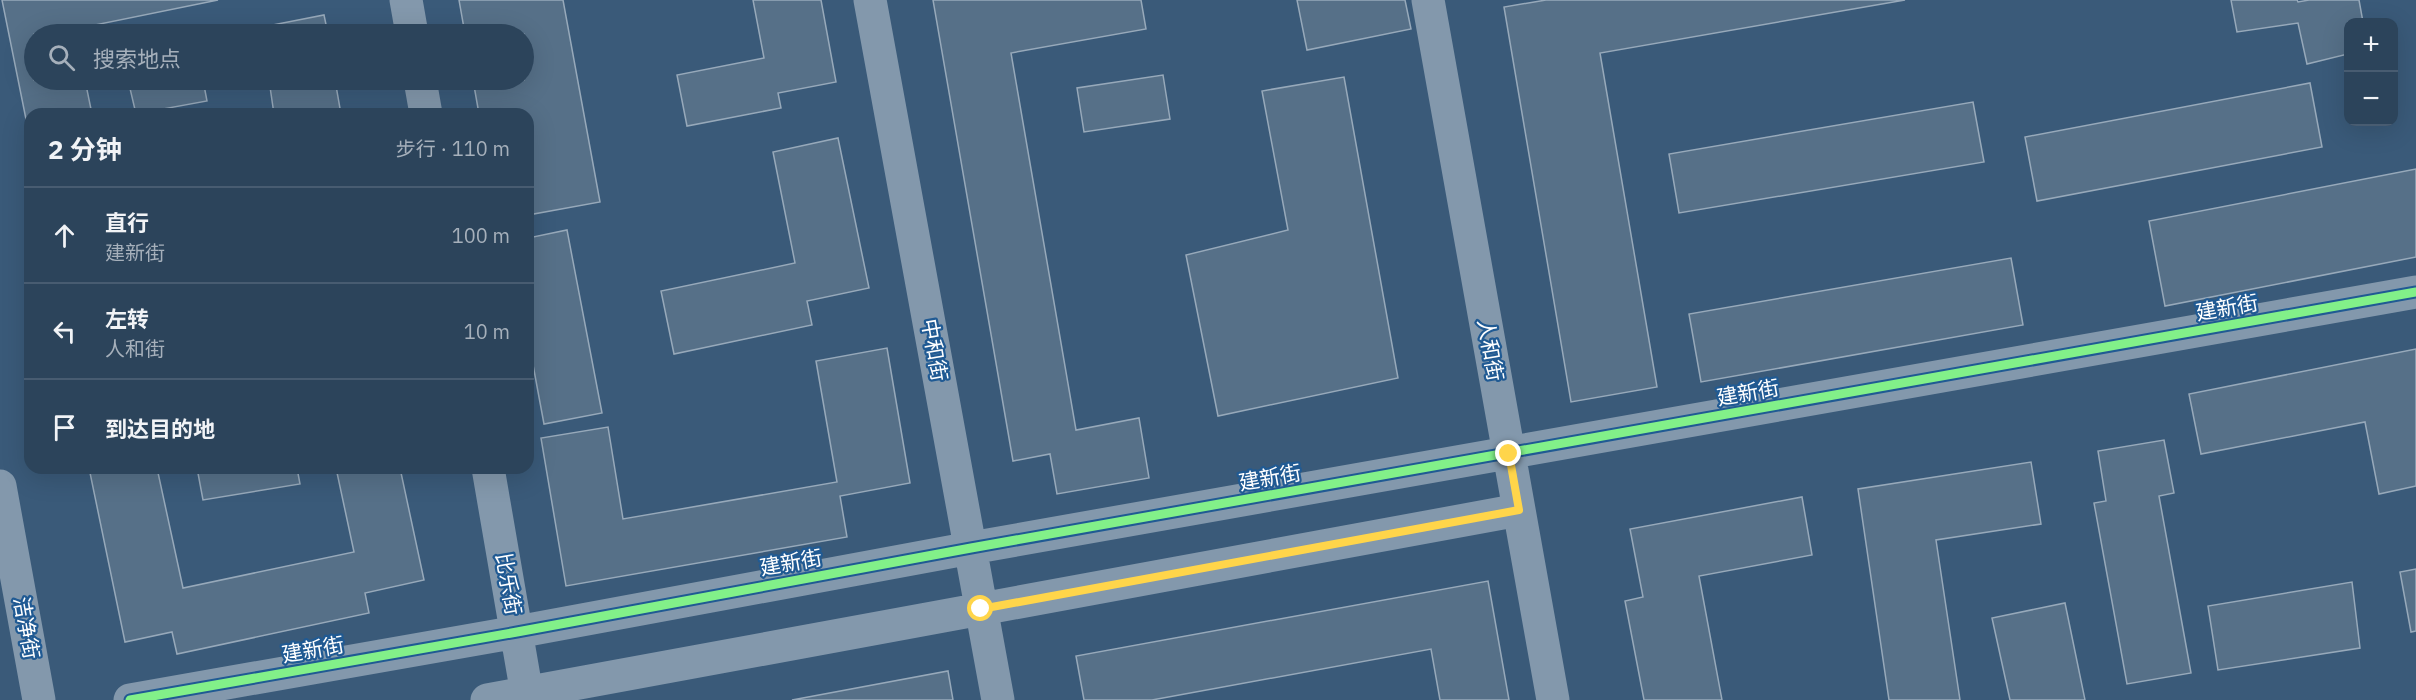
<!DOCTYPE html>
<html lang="zh">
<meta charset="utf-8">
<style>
body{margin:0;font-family:"IBM Plex Sans","Noto Sans SC",sans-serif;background:#344b61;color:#f1f3f6}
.controls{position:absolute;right:18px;top:18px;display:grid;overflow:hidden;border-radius:12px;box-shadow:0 6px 24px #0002}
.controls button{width:54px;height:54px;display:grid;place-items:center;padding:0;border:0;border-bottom:2px solid #485c71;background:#2c445b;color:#f1f3f6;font:30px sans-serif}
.stop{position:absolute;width:18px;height:18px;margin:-14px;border:4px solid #ffd54a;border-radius:50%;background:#fff}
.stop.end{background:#ffd54a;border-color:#fff;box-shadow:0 2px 6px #0008}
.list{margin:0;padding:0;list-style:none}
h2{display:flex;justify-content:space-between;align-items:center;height:78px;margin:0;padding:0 24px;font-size:26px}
h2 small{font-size:20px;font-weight:400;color:#a6b0bb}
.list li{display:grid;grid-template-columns:39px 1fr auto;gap:18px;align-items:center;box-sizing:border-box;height:96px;padding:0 24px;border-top:2px solid #485c71}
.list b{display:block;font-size:22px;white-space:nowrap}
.list p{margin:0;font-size:20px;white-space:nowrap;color:#a6b0bb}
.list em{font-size:20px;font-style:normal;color:#a6b0bb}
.icon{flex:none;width:33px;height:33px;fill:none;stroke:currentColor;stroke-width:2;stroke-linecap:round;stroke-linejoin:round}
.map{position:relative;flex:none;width:2416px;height:700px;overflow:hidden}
.search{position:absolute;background:#2c445b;box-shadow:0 6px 24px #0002;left:24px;top:24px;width:510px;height:66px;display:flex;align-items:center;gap:15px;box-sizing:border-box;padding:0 21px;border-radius:33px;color:#a6b0bb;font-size:22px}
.panel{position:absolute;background:#2c445b;box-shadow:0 6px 24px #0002;left:24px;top:108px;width:510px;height:366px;border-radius:18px}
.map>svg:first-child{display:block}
.building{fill:#567088;stroke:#97a9ba;stroke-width:1.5}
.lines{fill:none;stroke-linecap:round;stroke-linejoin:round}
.minor{stroke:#8398ac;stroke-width:33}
.cycleway-casing{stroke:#205a93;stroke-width:13}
.cycleway{stroke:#82f089;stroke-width:9}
.route{stroke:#ffd54a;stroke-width:8}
.labels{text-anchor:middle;stroke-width:4.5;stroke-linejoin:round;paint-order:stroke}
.street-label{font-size:21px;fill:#fff;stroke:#205a93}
</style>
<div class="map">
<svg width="2416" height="700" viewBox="0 0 2416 700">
<rect width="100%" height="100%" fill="#3a5a79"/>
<!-- building -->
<path class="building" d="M2 0H218L75 29 76 34H34V80H85L92 114H30V139Z
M459 0H563L600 202 528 215V114H479L473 80H524V34H465Z
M753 0H821L836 82 778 93 781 108 687 126 677 75 764 58Z
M933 0H1141L1146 29 1011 53 1076 430 1139 418 1149 478 1057 494 1050 454 1013 461Z
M1297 0H1405L1411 29 1307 50Z
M1546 0H1905L1600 53 1657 387 1571 402 1504 7Z
M2231 0H2297L2298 2 2309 0H2359L2363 22H2348V54L2307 64 2298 23 2237 32Z
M324 15 328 34H263L262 27Z
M1163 75 1170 119 1084 132 1077 88Z
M1344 77 1398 378 1218 416 1186 255 1288 230 1262 91Z
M128 80H203L207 101 136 114Z
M269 80H335L341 114H274Z
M2310 83 2322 147 2037 201 2025 137Z
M1973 102 1984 162 1679 213 1669 154Z
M838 138 869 288 807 301 812 325 674 354 661 291 795 263 773 152Z
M2416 169V257L2165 306 2149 221Z
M567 230 602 413 544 424 528 338V238Z
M2011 258 2023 325 1701 382 1689 314Z
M887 348 910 483 840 496 847 537 566 586 541 438 608 427 623 519 837 482 816 361Z
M2416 349V486L2379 494 2365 422 2201 454 2189 394Z
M2164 440 2174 493 2159 496 2191 673 2127 684 2094 503 2106 501 2098 451Z
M2031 462 2041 524 1936 540 1960 700H1889L1858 489Z
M89 468H157L183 588 354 552 336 468H400L424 580 365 593 369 613 177 654 172 632 125 642Z
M197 468H297L300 484 203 500Z
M1802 497 1812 555 1699 576 1722 700H1644L1625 601 1643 597 1630 529Z
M2416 569V631L2411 632 2400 572Z
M1488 581 1509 700H1440L1431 649 1152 700H1084L1076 656Z
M2352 582 2360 648 2218 670 2208 606Z
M2065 603 2085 700H2010L1992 618Z
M948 671 953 700H792Z"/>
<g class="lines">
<!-- minor -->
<path class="minor" d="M406 0 412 34
M870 0 998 700
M1428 0 1553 700
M420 80 426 114
M488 468 528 700
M0 486 39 700
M130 700 517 632 971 548 2416 292
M487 700 1519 510"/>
<defs>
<path id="cycleway" d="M130 700 517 632 971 548 2416 292"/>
</defs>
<!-- cycleway casing -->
<use href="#cycleway" class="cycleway-casing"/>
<!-- cycleway -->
<use href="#cycleway" class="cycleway"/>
</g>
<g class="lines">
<!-- route -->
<path class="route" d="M981 609 1519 510 1509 454"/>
</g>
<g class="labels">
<!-- street labels -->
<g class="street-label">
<text transform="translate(2227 308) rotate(-10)" y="7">建新街</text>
<text transform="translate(934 350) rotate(80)" y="7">中和街</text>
<text transform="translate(1490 350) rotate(80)" y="7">人和街</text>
<text transform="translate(1748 393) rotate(-10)" y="7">建新街</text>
<text transform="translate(1270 478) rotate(-10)" y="7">建新街</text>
<text transform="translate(791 563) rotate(-10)" y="7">建新街</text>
<text transform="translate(508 584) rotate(80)" y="7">比乐街</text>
<text transform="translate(26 628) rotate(80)" y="7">洁净街</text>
<text transform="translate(313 650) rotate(-10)" y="7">建新街</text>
</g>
</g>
</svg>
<div class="controls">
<button>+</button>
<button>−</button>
</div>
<div class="stop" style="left:981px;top:609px"></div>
<div class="stop end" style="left:1509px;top:454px"></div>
<div class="search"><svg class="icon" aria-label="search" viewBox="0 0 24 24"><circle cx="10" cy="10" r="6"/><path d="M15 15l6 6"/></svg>搜索地点</div>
<section class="panel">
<h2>2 分钟<small>步行 · 110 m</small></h2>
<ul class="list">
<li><svg class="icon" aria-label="ahead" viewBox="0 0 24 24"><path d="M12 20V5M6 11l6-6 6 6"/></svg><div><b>直行</b><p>建新街</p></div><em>100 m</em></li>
<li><svg class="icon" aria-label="left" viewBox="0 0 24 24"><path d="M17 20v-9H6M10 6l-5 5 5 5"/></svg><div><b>左转</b><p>人和街</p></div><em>10 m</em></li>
<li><svg class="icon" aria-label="arrive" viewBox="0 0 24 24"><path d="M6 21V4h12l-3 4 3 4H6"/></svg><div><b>到达目的地</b></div></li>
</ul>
</section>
</div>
